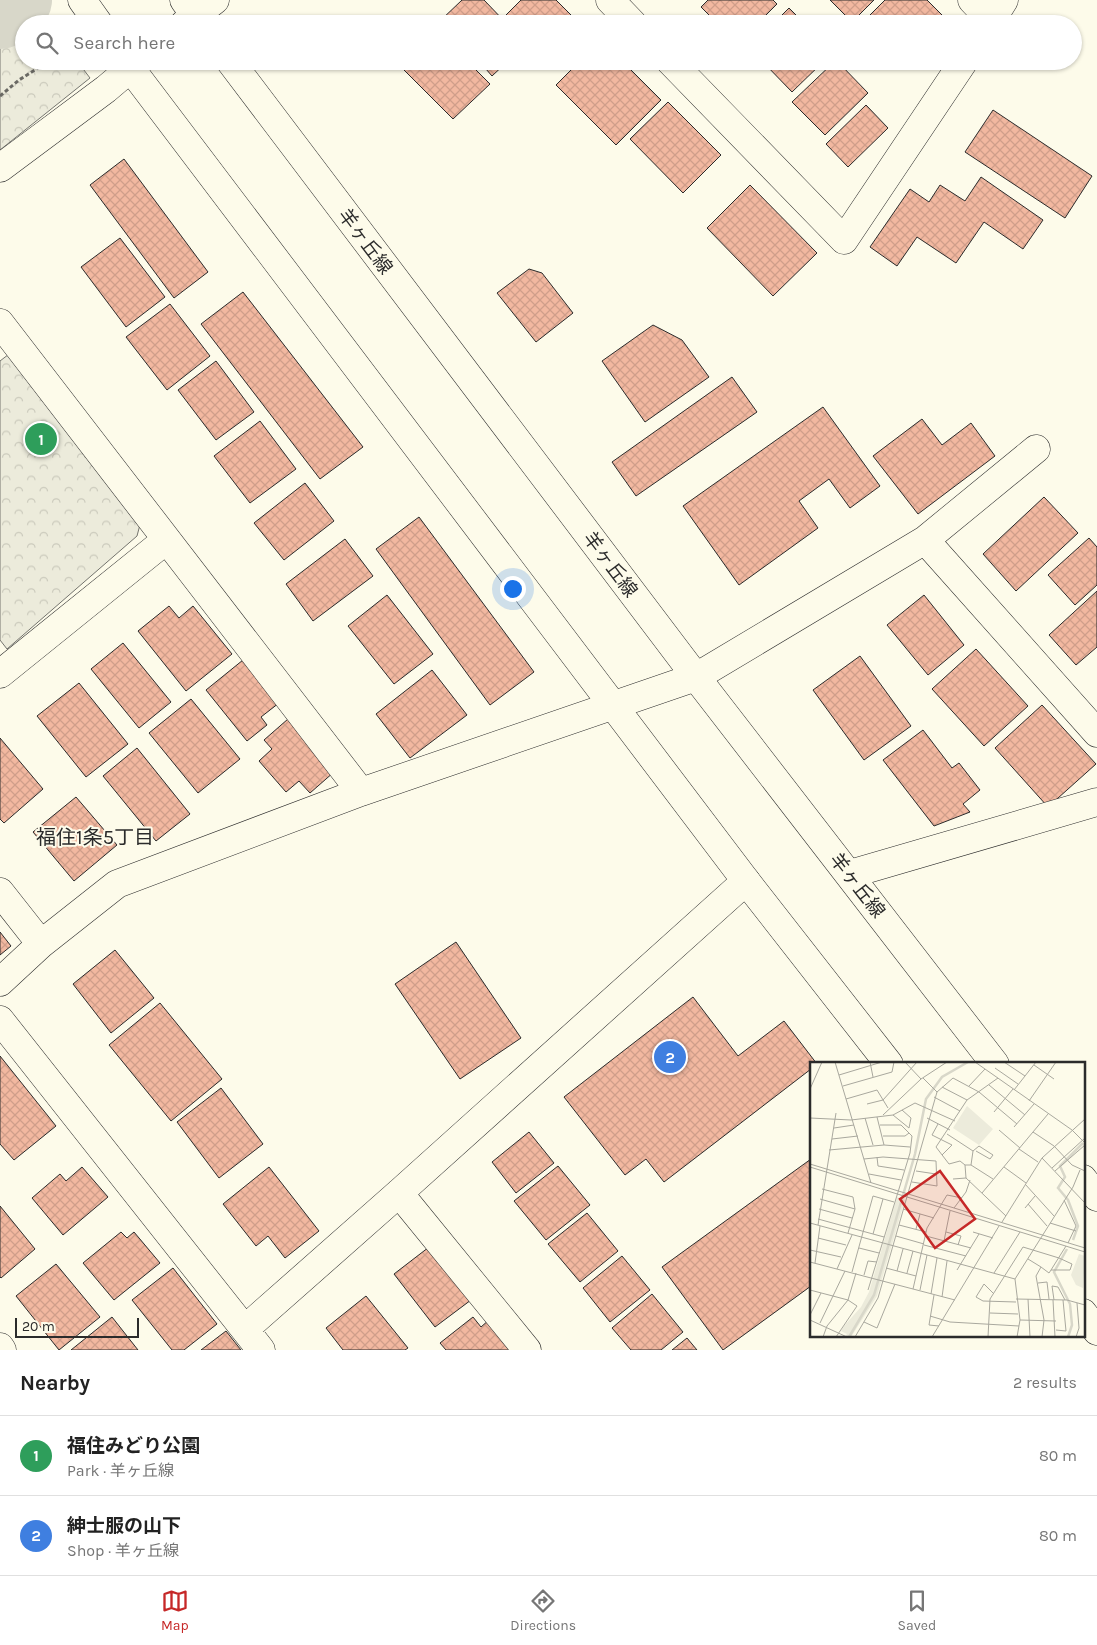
<!DOCTYPE html>
<meta charset="utf-8">
<style>
body{margin:0;font-family:Karla,"Noto Sans JP",sans-serif;background:#f6f6f6;color:#222}
.scale{position:absolute;left:15px;bottom:12px;width:124px;box-sizing:border-box;padding-left:5px;border:2px solid #2b2b2b;border-top:0;font-size:14px;line-height:18px;white-space:nowrap;color:#2b2b2b;-webkit-text-stroke:4px #fdfbea;paint-order:stroke}
.you{position:absolute;left:512px;top:588px;width:18px;height:18px;margin:-12px;border:4px solid #fff;border-radius:50%;background:#1a73e8;box-shadow:0 0 0 8px #1a73e833}
.badge{display:grid;place-items:center;width:32px;height:32px;border-radius:50%;background:#c62828;color:#fff;font-size:16px;font-weight:700}
.pin{position:absolute;translate:-50% -50%;border:2px solid #fff;box-shadow:0 1px 5px #0006}
.list{margin:0;padding:0;list-style:none}
h2{display:flex;justify-content:space-between;align-items:center;height:65px;margin:0;padding:0 20px;font-size:21px}
h2 small{font-size:16px;font-weight:400;color:#767676}
.list li{display:grid;grid-template-columns:32px 1fr auto;gap:15px;align-items:center;box-sizing:border-box;height:80px;padding:0 20px;border-top:1px solid #e0e0e0}
.list b{display:block;font-size:19px;white-space:nowrap}
.list p{margin:0;font-size:16px;white-space:nowrap;color:#767676}
.list em{font-size:16px;font-style:normal;color:#767676}
.icon{flex:none;width:28px;height:28px;fill:none;stroke:currentColor;stroke-width:2;stroke-linecap:round;stroke-linejoin:round}
.map{position:relative;flex:none;width:1097px;height:1350px;overflow:hidden}
.search{position:absolute;background:#fff;box-shadow:0 1px 4px #0004;left:15px;right:15px;top:15px;height:55px;display:flex;align-items:center;gap:12px;box-sizing:border-box;padding:0 18px;border-radius:28px;color:#767676;font-size:19px}
.sheet{height:225px;background:#fff}
nav{display:flex;justify-content:space-around;align-items:center;box-sizing:border-box;height:70px;border-top:1px solid #e0e0e0;background:#fff;font-size:14px;color:#767676}
nav a{display:grid;justify-items:center;gap:2px}
nav .on{color:#c62828}
.map>svg:first-child{display:block}
.park{fill:url(#park-crowns);stroke:#74746e}
.lines{fill:none;stroke-linecap:round;stroke-linejoin:round}
.river{stroke:#d8d7c9;stroke-width:74}
.building{fill:url(#building-cross-hatch);stroke:#2b2b2b}
.street-casing{stroke:#2b2b2b;stroke-width:29}
.primary-casing{stroke:#2b2b2b;stroke-width:29}
.path{stroke:#6a6964;stroke-width:3;stroke-dasharray:4 2.5;stroke-linecap:butt}
.street{stroke:#fdfbea;stroke-width:28}
.primary{stroke:#fdfbea;stroke-width:28}
.labels{text-anchor:middle;stroke-width:4;stroke-linejoin:round;paint-order:stroke}
.street-label{font-size:19px;fill:#2b2b2b;stroke:#fdfbea}
.neighbourhood-label{font-size:20px;fill:#2b2b2b;stroke:#fdfbea}
.inset-river{fill:none;stroke:#d8d7c9;stroke-width:2.5}
.inset-road{fill:none;stroke:#a9a89e;stroke-width:1}
.view{fill:#c62828;fill-opacity:0.15;stroke:#c62828;stroke-width:2.5}
.inset-edge{fill:none;stroke:#2b2b2b;stroke-width:2.5}
</style>
<div class="map">
<svg width="1097" height="1350" viewBox="0 0 1097 1350">
<defs>
<pattern id="park-crowns" width="20" height="18" patternUnits="userSpaceOnUse" patternTransform="scale(1.25)"><rect width="20" height="18" fill="#ecebdb"/><path d="M2 6a3 3 0 1 1 6 0M12 15a3 3 0 1 1 6 0" fill="none" stroke="#cbcabc"/></pattern>
<pattern id="building-cross-hatch" width="8" height="8" patternUnits="userSpaceOnUse" patternTransform="scale(1.25)"><rect width="8" height="8" fill="#f2b8a0"/><path d="M0 0l8 8M0 8l8-8" fill="none" stroke="#d09e8a"/></pattern>
</defs>
<rect width="100%" height="100%" fill="#fdfbea"/>
<!-- park -->
<path class="park" d="M0 0H32L50 24H24V61H77L90 78 0 150Z
M13 351 142 517 137 536 7 649 0 640V361Z"/>
<g class="lines">
<!-- river -->
<path class="river" d="M0 12 15 0"/>
</g>
<!-- building -->
<path class="building" d="M462 0H484L507 24H443L440 21Z
M521 0H556L573 17 566 24H514L506 15Z
M708 0H773L777 4 757 24H709L712 18 701 7Z
M830 0H874L852 22Z
M885 0H927L951 24H878L869 16Z
M789 8 805 24H773Z
M405 61H467L490 84 453 119 400 66Z
M479 61H508L492 76Z
M580 61H622L661 100 616 145 556 85Z
M762 61H824L792 92Z
M835 61H837L868 93 825 135 792 102Z
M668 102 721 155 683 193 630 139Z
M866 105 888 128 848 167 826 144Z
M993 110 1092 176 1065 218 965 152Z
M124 159 208 272 174 298 90 185Z
M981 177 1043 220 1023 249 984 222 956 263 917 237 897 266 870 247 910 189 929 202 940 185 965 201Z
M750 185 817 253 773 296 707 228Z
M120 238 165 297 126 327 81 267Z
M529 269 542 273 573 313 536 342 497 293Z
M243 292 363 447 320 479 201 324Z
M170 304 210 356 167 390 126 337Z
M653 325 682 340 709 377 645 422 602 361Z
M216 361 254 412 216 440 178 390Z
M732 377 757 412 636 496 612 462Z
M823 407 880 486 850 508 829 479 799 501 818 528 739 585 683 506Z
M922 419 942 445 971 423 995 456 918 514 873 456Z
M260 421 296 469 250 503 214 456Z
M305 483 334 521 284 560 254 523Z
M1044 497 1078 533 1016 591 983 554Z
M419 517 534 672 490 705 376 549Z
M1089 538 1097 547V585L1075 605 1048 575Z
M345 539 373 576 313 621 286 584Z
M1097 591V647L1076 665 1049 635Z
M387 595 433 654 394 684 348 626Z
M924 595 964 645 928 675 887 625Z
M169 606 179 618 193 606 232 654 186 691 138 631Z
M123 643 171 702 139 728 91 669Z
M976 649 1028 706 984 746 932 689Z
M860 656 911 726 864 760 813 690Z
M243 660 279 703 261 717 267 725 247 741 206 690Z
M432 670 467 715 410 758 376 714Z
M79 683 128 744 86 777 37 716Z
M191 699 240 759 198 793 149 733Z
M1042 705 1096 764 1048 807 995 748Z
M288 719 334 772 310 793 299 781 286 792 259 761 272 749 264 740Z
M923 730 952 768 959 763 980 790 963 804 970 812 934 826 883 760Z
M0 738 43 789 4 823 0 819Z
M137 748 190 814 156 841 103 776Z
M76 797 117 845 74 881 33 832Z
M0 932 11 946 0 955Z
M456 942 521 1038 460 1079 395 984Z
M115 950 154 998 111 1033 73 984Z
M693 997 738 1056 784 1021 817 1064H811V1069L664 1182 646 1159 625 1175 564 1097Z
M160 1003 222 1079 171 1121 109 1045Z
M0 1056 56 1126 14 1160 0 1144Z
M221 1088 263 1144 219 1178 177 1122Z
M529 1132 554 1163 516 1193 492 1162Z
M811 1159V1286L723 1350 662 1267Z
M558 1166 590 1205 546 1240 514 1201Z
M82 1167 108 1197 63 1235 32 1198 60 1174 66 1181Z
M269 1167 319 1231 285 1258 268 1236 256 1246 223 1204Z
M0 1206 35 1249 1 1278 0 1277Z
M587 1213 618 1251 580 1282 548 1244Z
M121 1232 127 1238 134 1232 160 1263 114 1300 83 1263Z
M433 1244 475 1297 435 1327 394 1274Z
M622 1256 650 1290 610 1322 583 1288Z
M56 1264 100 1317 59 1350 16 1296Z
M173 1268 217 1324 184 1350H172L132 1300Z
M652 1294 683 1332 661 1350H631L612 1328Z
M366 1296 408 1348 405 1350H343L326 1328Z
M112 1317 138 1350H71Z
M473 1317 481 1327 490 1319 514 1350H446L440 1343Z
M226 1331 241 1350H201Z
M687 1338 697 1350H672Z"/>
<g class="lines">
<defs>
<path id="street" d="M610 0 633 24
M972 0 991 20
M184 24 215 0
M989 24 1004 0
M670 61 844 240 964 61
M0 168 106 89 139 61
M0 323 361 792
M925 540 1036 449
M0 674 166 540
M850 874 1097 802
M0 892 41 944
M0 982 41 944 117 884 361 792 696 677 925 540 1097 733
M0 1020 261 1350
M399 1193 527 1350
M245 1329 399 1193 746 881
M0 1347 2 1350"/>
<path id="primary" d="M82 0 99 24
M184 0 201 24
M125 61 746 881 889 1064
M230 61 696 677 995 1064
M1083 1179 1097 1197
M1083 1313 1097 1331"/>
</defs>
<!-- street casing -->
<use href="#street" class="street-casing"/>
<!-- primary casing -->
<use href="#primary" class="primary-casing"/>
<!-- path -->
<path class="path" d="M0 96 19 80 49 61"/>
<!-- street -->
<use href="#street" class="street"/>
<!-- primary -->
<use href="#primary" class="primary"/>
</g>
<g class="labels">
<!-- street labels -->
<g class="street-label">
<text transform="translate(366 241) rotate(53)" y="7">羊ヶ丘線</text>
<text transform="translate(611 564) rotate(53)" y="7">羊ヶ丘線</text>
<text transform="translate(858 885) rotate(52)" y="7">羊ヶ丘線</text>
</g>
<!-- neighbourhood labels -->
<g class="neighbourhood-label">
<text x="95" y="844">福住1条5丁目</text>
</g>
</g>
<!-- overview -->
<g transform="translate(810 1062)">
<rect width="275" height="275" fill="#fdfbea"/>
<path d="M87 135 95 138 67 234 41 275H35L37 272 31 269 34 264 51 245 59 230Z" fill="#ecebdb"/>
<path d="M157 44 183 67 169 83 143 66ZM269 192 275 194 273 226 266 223 261 213Z" fill="#ecebdb"/>
<path class="inset-river" d="M263 178 268 164 258 138 248 126 255 115 250 104 273 81M257 187 244 210 260 242 262 263 258 275M39 275 64 233 105 92 116 37 132 15 158 0"/>
<path class="inset-road" d="M25 0 61 121M60 0 63 15M95 0 111 17M165 0 262 68 275 81M194 0 215 14M224 3 244 17M185 6 208 22M29 13 72 0M113 16 127 30M179 23 215 53M33 24 82 10 84 0M159 24 175 7M132 25 157 38M0 27 12 0M204 28 226 0M124 35 150 49M36 37 67 28 78 46M219 39 246 0M57 42 73 38 107 0M184 50 203 27M73 53 111 17 137 0M83 53 99 66 101 56 92 48M67 55 74 83M0 56 41 58 83 53 105 41 145 59M55 56 63 83M117 56 140 68M128 62 122 73 142 83 132 93M204 65 224 42M24 66 44 63M189 68 210 86M223 70 244 84 262 103 275 109M137 72 163 89 161 103H155L156 116 143 117M73 74H95L99 71M22 77 48 74M209 87 228 100M19 88 74 83 100 85M163 89 169 84 183 93 180 97 166 89M67 95 68 104 94 108M232 96 275 141M54 97 73 95 126 99 127 124 102 120M0 102 275 186M155 103 150 99 139 102 126 85 157 38 188 16M161 103 183 117M0 105 275 190M194 105 216 121M242 106 275 76M106 109 126 112M245 109 275 83M59 112 91 118M156 116 196 154M215 122 244 154M12 127 43 135 45 147 38 171M172 131 238 52M10 137 45 147M254 138 266 164 258 181M218 142 237 164M144 146 156 130 160 118M215 146 225 134M9 147 42 156M93 147 124 156M8 157 74 175M192 160 232 96 275 57M0 161 205 217M240 161 266 169M8 163 26 51M89 163 116 170M106 167 110 152M136 170 151 174 148 183M163 170 183 176M63 172 73 137M86 174 114 182M116 174 161 186M8 176 36 183M134 179 140 149M114 183 156 194M49 186 69 191M0 188 31 195M249 196 262 202 260 208H241L256 184M218 197 231 205M0 200 145 238M5 201 10 164M76 206 106 214M27 207 42 173M147 208 169 172M87 209 93 187M42 210 63 134 84 140M97 211 103 189M184 211 210 170M54 213 58 199 67 200M228 221 237 220 239 237M103 227 117 166 137 133 152 136M0 228 38 238 47 244 26 275M58 228 100 91 102 74 91 63H70M110 228 117 193M121 232 127 196M184 232 174 222 166 235 173 239 206 240M124 233 119 263 129 264M132 235 137 199M206 237 257 238 275 243M218 237 220 275M243 238 245 275M244 238 242 224 248 225 255 238M180 251 208 252M0 253 11 231M120 254 140 260 209 264M0 258 37 275M210 258 246 259M54 260 67 266 85 222M10 261 35 209M246 268 256 269 253 238M13 275 17 264 38 238 46 211M45 275 68 236 127 30 143 16 169 30 207 62M122 275 189 164M178 275 180 237 213 185 249 196M207 275 210 258 205 217 263 125 270 108M232 275 234 258 226 214 231 205 239 211 241 208M266 275 269 266 267 241"/>
<path class="view" d="M130 109 165 157 125 186 90 137Z"/>
<rect width="275" height="275" class="inset-edge"/>
</g>
</svg>
<div class="scale">20 m</div>
<div class="you"></div>
<div class="pin badge" style="left:41px;top:439px;background:#2e9e5b">1</div>
<div class="pin badge" style="left:670px;top:1057px;background:#3f7fe0">2</div>
<div class="search"><svg class="icon" aria-label="search" viewBox="0 0 24 24"><circle cx="10" cy="10" r="6"/><path d="M15 15l6 6"/></svg>Search here</div>
</div>
<section class="sheet">
<h2>Nearby<small>2 results</small></h2>
<ul class="list">
<li><span class="badge" style="background:#2e9e5b">1</span><div><b>福住みどり公園</b><p>Park · 羊ヶ丘線</p></div><em>80 m</em></li>
<li><span class="badge" style="background:#3f7fe0">2</span><div><b>紳士服の山下</b><p>Shop · 羊ヶ丘線</p></div><em>80 m</em></li>
</ul>
</section>
<nav>
<a class="on"><svg class="icon" aria-label="map" viewBox="0 0 24 24"><path d="M3 6l6-2 6 2 6-2v14l-6 2-6-2-6 2zM9 4v14M15 6v14"/></svg>Map</a>
<a><svg class="icon" aria-label="directions" viewBox="0 0 24 24"><path d="M12 3l9 9-9 9-9-9zM9 14v-3h6M13 9l2 2-2 2"/></svg>Directions</a>
<a><svg class="icon" aria-label="saved" viewBox="0 0 24 24"><path d="M7 4h10v16l-5-4-5 4z"/></svg>Saved</a>
</nav>
